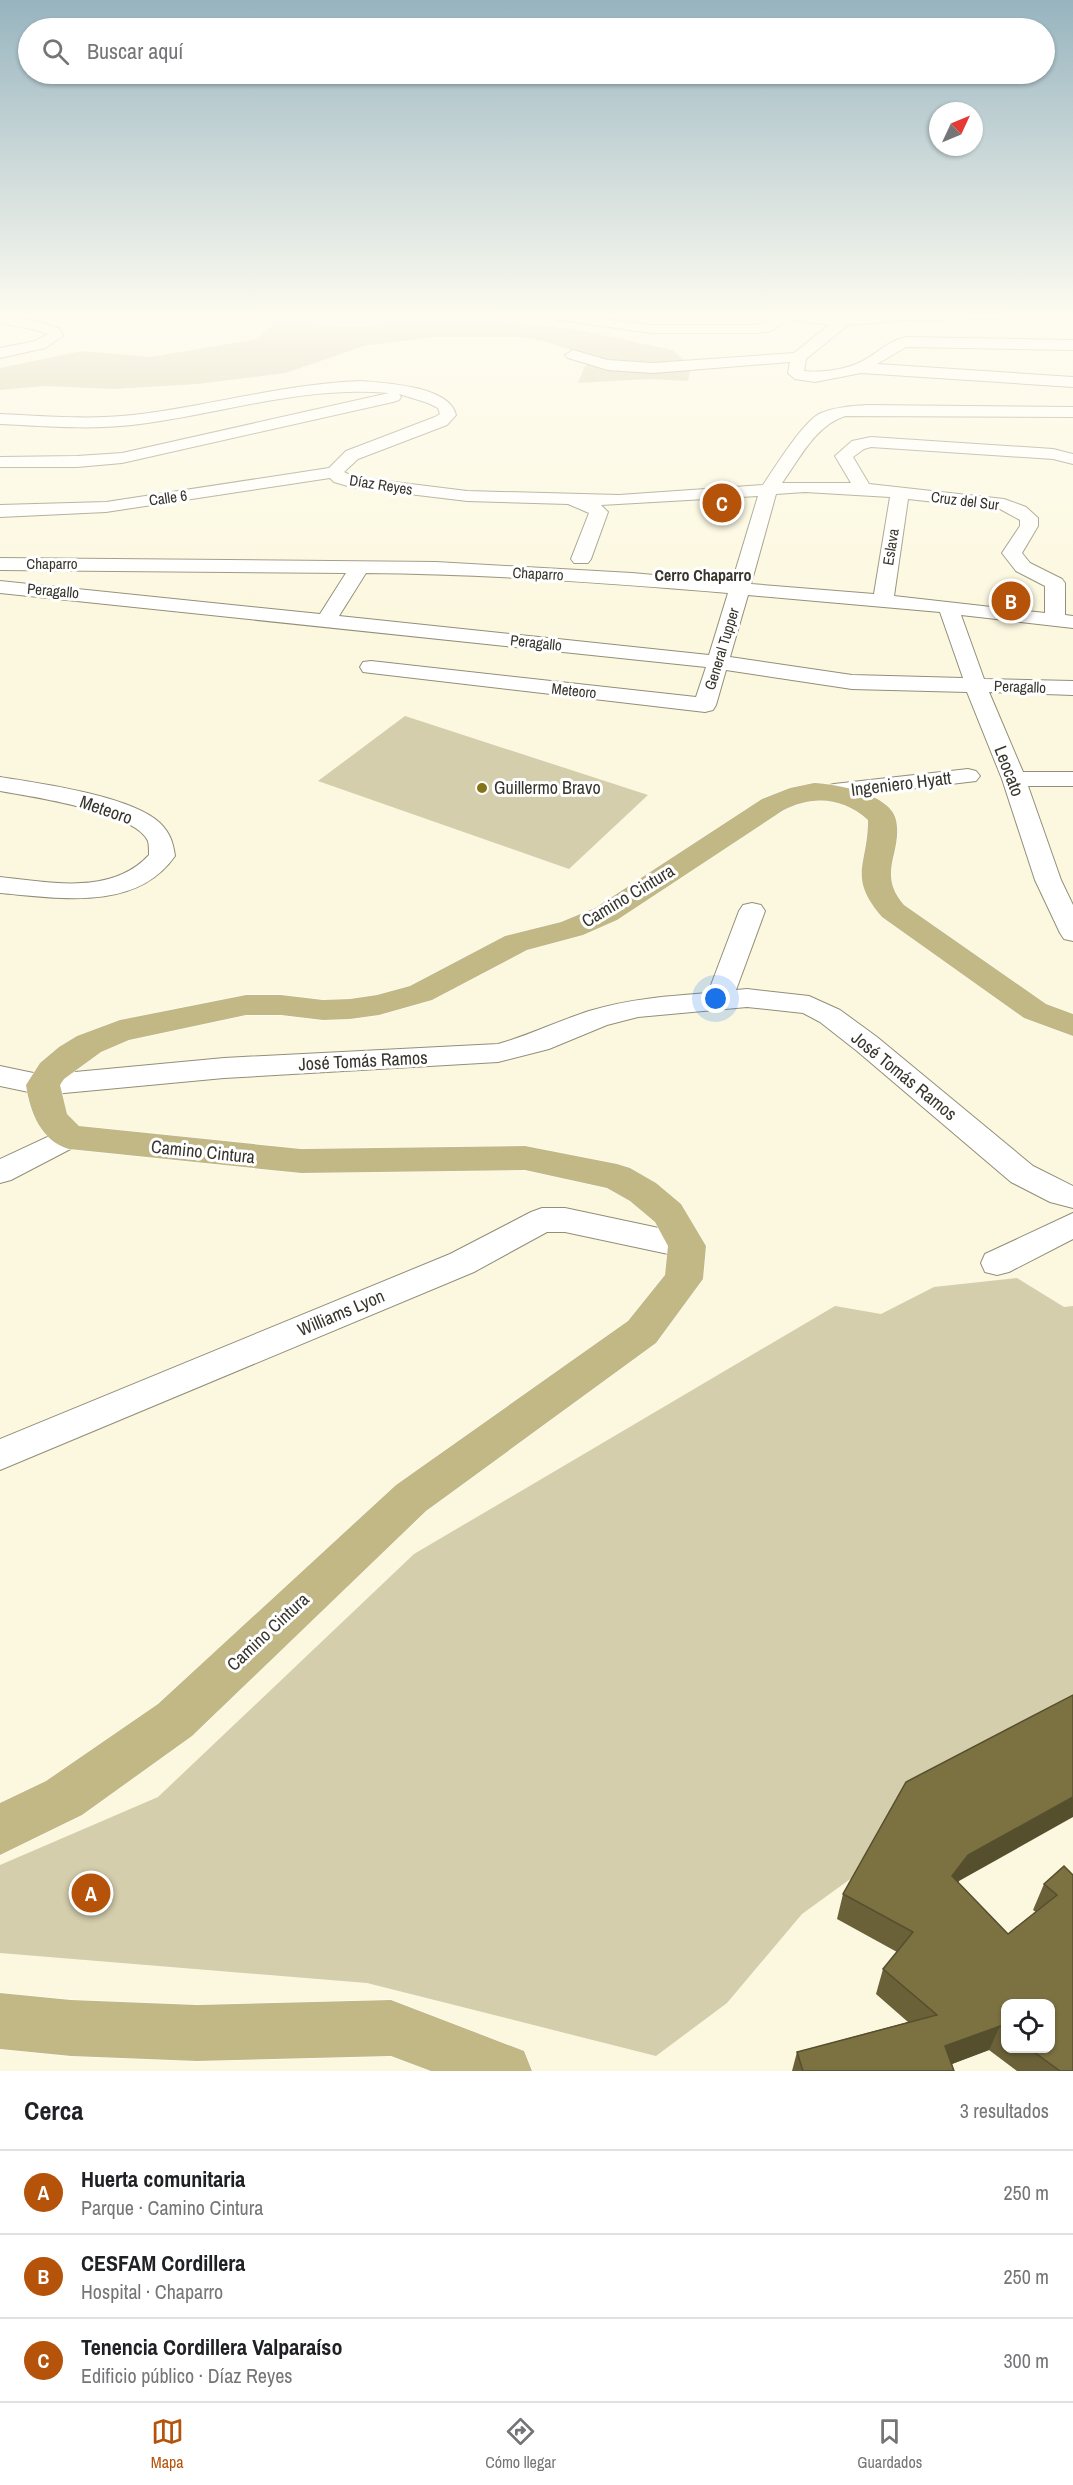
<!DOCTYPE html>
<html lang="es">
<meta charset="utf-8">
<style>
body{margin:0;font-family:"Archivo Narrow",sans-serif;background:#f6f6f6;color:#202124}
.controls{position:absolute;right:18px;bottom:18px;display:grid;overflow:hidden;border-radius:12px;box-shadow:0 2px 4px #0004}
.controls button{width:54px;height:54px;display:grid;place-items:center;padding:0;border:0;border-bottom:2px solid #e0e0e0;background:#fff;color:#202124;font:30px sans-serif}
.compass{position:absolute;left:929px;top:102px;width:54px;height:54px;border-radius:50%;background:#fff;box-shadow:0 2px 4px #0004;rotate:46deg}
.you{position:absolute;left:716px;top:999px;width:21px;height:21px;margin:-15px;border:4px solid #fff;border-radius:50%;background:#1a73e8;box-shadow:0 0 0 9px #1a73e833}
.badge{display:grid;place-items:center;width:39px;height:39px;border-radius:50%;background:#b45309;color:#fff;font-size:20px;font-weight:700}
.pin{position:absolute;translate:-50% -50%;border:3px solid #fff;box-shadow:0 2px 6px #0006}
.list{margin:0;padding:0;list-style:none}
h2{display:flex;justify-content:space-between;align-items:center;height:78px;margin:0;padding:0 24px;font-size:26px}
h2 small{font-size:20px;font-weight:400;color:#757577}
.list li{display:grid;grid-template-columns:39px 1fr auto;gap:18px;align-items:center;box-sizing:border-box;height:84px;padding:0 24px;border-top:2px solid #e0e0e0}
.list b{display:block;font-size:22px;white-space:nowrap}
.list p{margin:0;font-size:20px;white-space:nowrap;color:#757577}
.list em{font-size:20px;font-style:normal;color:#757577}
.icon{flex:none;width:33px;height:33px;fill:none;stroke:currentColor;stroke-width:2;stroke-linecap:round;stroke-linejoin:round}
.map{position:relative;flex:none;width:1073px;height:2071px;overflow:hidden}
.search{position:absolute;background:#fff;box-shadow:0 2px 4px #0004;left:18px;right:18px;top:18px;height:66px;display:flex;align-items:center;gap:15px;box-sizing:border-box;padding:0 21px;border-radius:33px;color:#757577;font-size:22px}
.sheet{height:330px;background:#fff}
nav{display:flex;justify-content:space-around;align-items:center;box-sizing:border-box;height:84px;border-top:2px solid #e0e0e0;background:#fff;font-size:16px;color:#757577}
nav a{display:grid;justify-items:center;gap:3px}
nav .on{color:#b45309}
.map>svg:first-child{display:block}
.green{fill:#d4cead}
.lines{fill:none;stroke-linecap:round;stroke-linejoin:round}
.minor-casing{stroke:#928e78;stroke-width:2}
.major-casing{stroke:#fff;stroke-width:1}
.minor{fill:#fff;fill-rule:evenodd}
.major{fill:#c2b886;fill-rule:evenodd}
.wall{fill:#6a6138;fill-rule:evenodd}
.shaded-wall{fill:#564f2e}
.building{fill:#7b7141;stroke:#564f2e;stroke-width:1.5}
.poi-dot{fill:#857417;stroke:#fff;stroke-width:2}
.labels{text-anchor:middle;stroke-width:6;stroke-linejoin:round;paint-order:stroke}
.far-street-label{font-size:15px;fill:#37352c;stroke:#fff}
.far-neighbourhood-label{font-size:16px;font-weight:bold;fill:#37352c;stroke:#fff}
.street-label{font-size:18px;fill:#37352c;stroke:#fff}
.poi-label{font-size:18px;fill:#37352c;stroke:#fff;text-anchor:start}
</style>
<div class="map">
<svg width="1073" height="2071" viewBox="0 0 1073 2071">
<rect width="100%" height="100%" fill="#fcf8e0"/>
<!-- green -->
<path class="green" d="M432 320 550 326 578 330 672 350 691 365 688 381 648 379 578 383 584 368 592 357 547 342 521 337H434L364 346 285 373 197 384 113 389 45 386 0 390V368L82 351 151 357 258 339 275 322 351 327Z
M405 716 648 795 569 869 318 781Z
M1017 1278 1064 1307 1073 1306V1696L940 1814 802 1914 727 2003 656 2056 367 1983 0 1953V1865L158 1797 414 1554 835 1306 881 1314 934 1287Z"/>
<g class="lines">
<defs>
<path id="minor" d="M0 315 40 322 60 329 63 336 45 348 0 358V348L35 341 48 334 36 330 0 323Z
M546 315H577L651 325H758L776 315H1005L998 319 904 320 848 325 806 359 804 371C819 373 842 370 856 364 875 357 884 342 906 337L1073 340V350L906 347 877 364 1073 377V387L861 373 815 382 795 379 788 373 790 362 653 373 608 370 568 358 565 355 573 350 608 360 653 363 794 353 829 325 789 319 771 331 758 333H651L553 319Z
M361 381C385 383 450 386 456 415L447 425 358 459 344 472 354 477 467 491 619 495 763 485C775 467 804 420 821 413 836 407 851 406 867 405L1073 407V417L845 416C815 426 800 458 782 483H851L835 456 852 441 871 437 1053 449 1073 454V464L1053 459 871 447 864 449 853 457 869 484 1004 499 1026 507 1038 518V526L1022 553 1030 563 1062 579 1065 583V615L1073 616V628L961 615 984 679 1073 681V695L989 692 1023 772H1073V786H1028L1061 880 1073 905V941L1064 939 1060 933 1035 880 1002 779 967 692 852 689 726 670 716 705 713 710 705 712 371 673 363 672 360 667 363 662 371 661 696 697 706 667 0 593V581L320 614 346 573 0 570V558L436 562 632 573 732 582 758 496 601 505 608 512 591 559 588 563H574L571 559 589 513 568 504 467 501 351 487 334 482 330 478 106 512 0 517V505L106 502 329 468 346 451 435 417 440 414 438 408 428 403 399 394 401 397 399 400 393 402 122 463 77 467H0V457L77 456 122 453 389 393C301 385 219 415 132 425 88 430 44 426 0 424V414C44 416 89 420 133 415 210 406 283 384 361 381ZM805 492 890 497 874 594 751 584 776 494ZM908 499 1000 509 1020 520V526L1002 553 1016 571 1045 586V613L894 596ZM366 573C487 574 608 583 728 593L709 655 339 616ZM748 595 940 612 963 678 852 675 730 657Z
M968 769 976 771 980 776 976 781 834 798 826 796 822 791 826 786 834 784Z
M0 777C39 783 132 796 160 823 170 833 173 842 175 856 136 912 59 898 0 893V877C50 882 111 896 149 855 149 851 149 845 148 841 136 812 29 796 0 791Z
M752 903 761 905 765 911 736 990 747 989 809 996 840 1010 877 1037 1033 1166 1073 1186V1208L1050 1202 1011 1182 857 1051 820 1022 803 1013 747 1007 638 1017 607 1025 549 1049 498 1062 224 1078 43 1095 0 1086V1066L43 1075 224 1058 498 1044C530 1035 558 1021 589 1011 628 999 668 996 708 993L739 911 743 905Z
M69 1127 80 1130 84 1137 80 1144 11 1180 0 1183V1159Z
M542 1208H565L687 1234 699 1238 703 1246 699 1254 687 1258 565 1232H547L474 1272 0 1470V1439L450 1254 531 1212Z
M1073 1213V1239L1009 1272 997 1275 985 1272 981 1263 985 1254Z"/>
<path id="major" d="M814 783C836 784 891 794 896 820 903 853 876 873 904 905L1046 1004 1073 1014V1036L1024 1018 882 917C847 876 868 866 868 820 842 797 812 795 782 811L617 920 583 935 527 950 432 1000 379 1015 350 1019 323 1020 281 1015H246L129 1040 101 1052 64 1079 60 1085 67 1114 79 1126 301 1149 525 1146 617 1164 630 1168 656 1183 681 1204 706 1246 703 1279 656 1343 426 1511 192 1736 82 1815 0 1855V1803L46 1781 158 1704 396 1485 628 1321 665 1275 668 1246 655 1222 630 1201 607 1188 525 1170 301 1173 69 1149C41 1141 30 1112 26 1085L40 1063 59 1047 77 1036 120 1020 246 995H281L323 1000 350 999 377 995 410 986 505 936 561 922 595 908 762 799 790 788Z
M0 1993 71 2000 197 2005 391 2000 524 2051 532 2071H431L391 2056 197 2061 71 2056 0 2049Z"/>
</defs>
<!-- minor casing -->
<use href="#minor" class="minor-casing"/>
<!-- major casing -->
<use href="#major" class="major-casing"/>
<!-- minor -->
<use href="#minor" class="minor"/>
<!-- major -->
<use href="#major" class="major"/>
</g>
<!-- wall -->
<path class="wall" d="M1064 1866 1073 2071H1017L989 2050 952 2064 954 2071H792L797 2052 908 2022 876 1994 883 1969 897 1952 837 1919 843 1894 959 1881 958 1883 1008 1934 1036 1912 1033 1910 1044 1884ZM1005 2004 1050 2049H1005Z"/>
<!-- shaded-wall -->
<path class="shaded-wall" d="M1073 1797V1817L959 1881 943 1902 952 1876 968 1855Z
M1000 2026 989 2050 936 2070 945 2046Z"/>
<!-- building -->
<path class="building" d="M1073 1695V1797L968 1855 952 1876 1008 1934 1057 1895 1044 1884 1064 1866 1073 1875V2071H1060L1030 2049H1050V2004H1005V2030L1000 2026 945 2046 954 2071H803L797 2052 937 2015 883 1969 913 1932 843 1894 906 1782Z"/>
<!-- sky -->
<linearGradient id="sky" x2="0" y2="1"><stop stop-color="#97b4bf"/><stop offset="0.52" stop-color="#fefcf1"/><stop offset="1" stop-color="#fefcf1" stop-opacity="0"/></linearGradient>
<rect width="1073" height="605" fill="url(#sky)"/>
<!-- markers -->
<circle class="poi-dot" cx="482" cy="788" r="6"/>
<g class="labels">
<!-- far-street labels -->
<g class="far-street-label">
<text transform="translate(381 485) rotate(9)" y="5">Díaz Reyes</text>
<text transform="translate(168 498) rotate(-8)" y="5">Calle 6</text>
<text transform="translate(965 501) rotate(7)" y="5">Cruz del Sur</text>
<text transform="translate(891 547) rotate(-81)" y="5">Eslava</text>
<text x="52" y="569">Chaparro</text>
<text transform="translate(538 574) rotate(3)" y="5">Chaparro</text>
<text transform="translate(53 591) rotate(5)" y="5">Peragallo</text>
<text transform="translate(536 643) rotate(6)" y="5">Peragallo</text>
<text transform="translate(722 649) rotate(-73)" y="5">General Tupper</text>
<text transform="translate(1020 687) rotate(2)" y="5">Peragallo</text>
<text transform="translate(574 691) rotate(6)" y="5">Meteoro</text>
</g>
<!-- far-neighbourhood labels -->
<g class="far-neighbourhood-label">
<text x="703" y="581">Cerro Chaparro</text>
</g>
<!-- street labels -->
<g class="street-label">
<text transform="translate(1009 771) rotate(69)" y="6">Leocato</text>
<text transform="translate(901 784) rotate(-7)" y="6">Ingeniero Hyatt</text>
<text transform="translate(106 810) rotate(19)" y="6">Meteoro</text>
<text transform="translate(628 896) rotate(-31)" y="6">Camino Cintura</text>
<text transform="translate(363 1061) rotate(-3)" y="6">José Tomás Ramos</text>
<text transform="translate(904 1076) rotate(39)" y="6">José Tomás Ramos</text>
<text transform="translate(203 1152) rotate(6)" y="6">Camino Cintura</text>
<text transform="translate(341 1313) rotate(-23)" y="6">Williams Lyon</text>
<text transform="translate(268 1632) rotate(-43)" y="6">Camino Cintura</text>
</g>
<!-- poi labels -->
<g class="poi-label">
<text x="494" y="794">Guillermo Bravo</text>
</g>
</g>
</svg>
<div class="controls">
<button><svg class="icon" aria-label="locate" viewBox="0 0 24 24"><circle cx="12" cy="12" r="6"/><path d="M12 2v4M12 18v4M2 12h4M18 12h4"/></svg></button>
</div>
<svg class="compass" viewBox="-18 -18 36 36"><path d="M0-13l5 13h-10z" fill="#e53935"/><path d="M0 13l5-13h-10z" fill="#757577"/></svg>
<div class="you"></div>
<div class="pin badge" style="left:91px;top:1893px">A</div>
<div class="pin badge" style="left:1011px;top:601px">B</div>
<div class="pin badge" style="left:722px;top:503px">C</div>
<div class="search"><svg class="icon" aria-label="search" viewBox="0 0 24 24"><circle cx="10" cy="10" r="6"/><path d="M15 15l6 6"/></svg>Buscar aquí</div>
</div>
<section class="sheet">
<h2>Cerca<small>3 resultados</small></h2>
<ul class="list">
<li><span class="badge">A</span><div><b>Huerta comunitaria</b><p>Parque · Camino Cintura</p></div><em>250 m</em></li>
<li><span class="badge">B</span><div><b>CESFAM Cordillera</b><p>Hospital · Chaparro</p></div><em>250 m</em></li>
<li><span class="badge">C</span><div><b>Tenencia Cordillera Valparaíso</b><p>Edificio público · Díaz Reyes</p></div><em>300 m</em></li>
</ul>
</section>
<nav>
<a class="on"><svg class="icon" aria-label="map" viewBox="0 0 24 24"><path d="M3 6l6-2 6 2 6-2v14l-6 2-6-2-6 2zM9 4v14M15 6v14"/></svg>Mapa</a>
<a><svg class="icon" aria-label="directions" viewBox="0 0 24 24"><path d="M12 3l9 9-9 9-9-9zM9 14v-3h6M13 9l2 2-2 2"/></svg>Cómo llegar</a>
<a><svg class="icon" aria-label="saved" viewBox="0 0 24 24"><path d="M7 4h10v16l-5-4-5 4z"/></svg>Guardados</a>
</nav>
